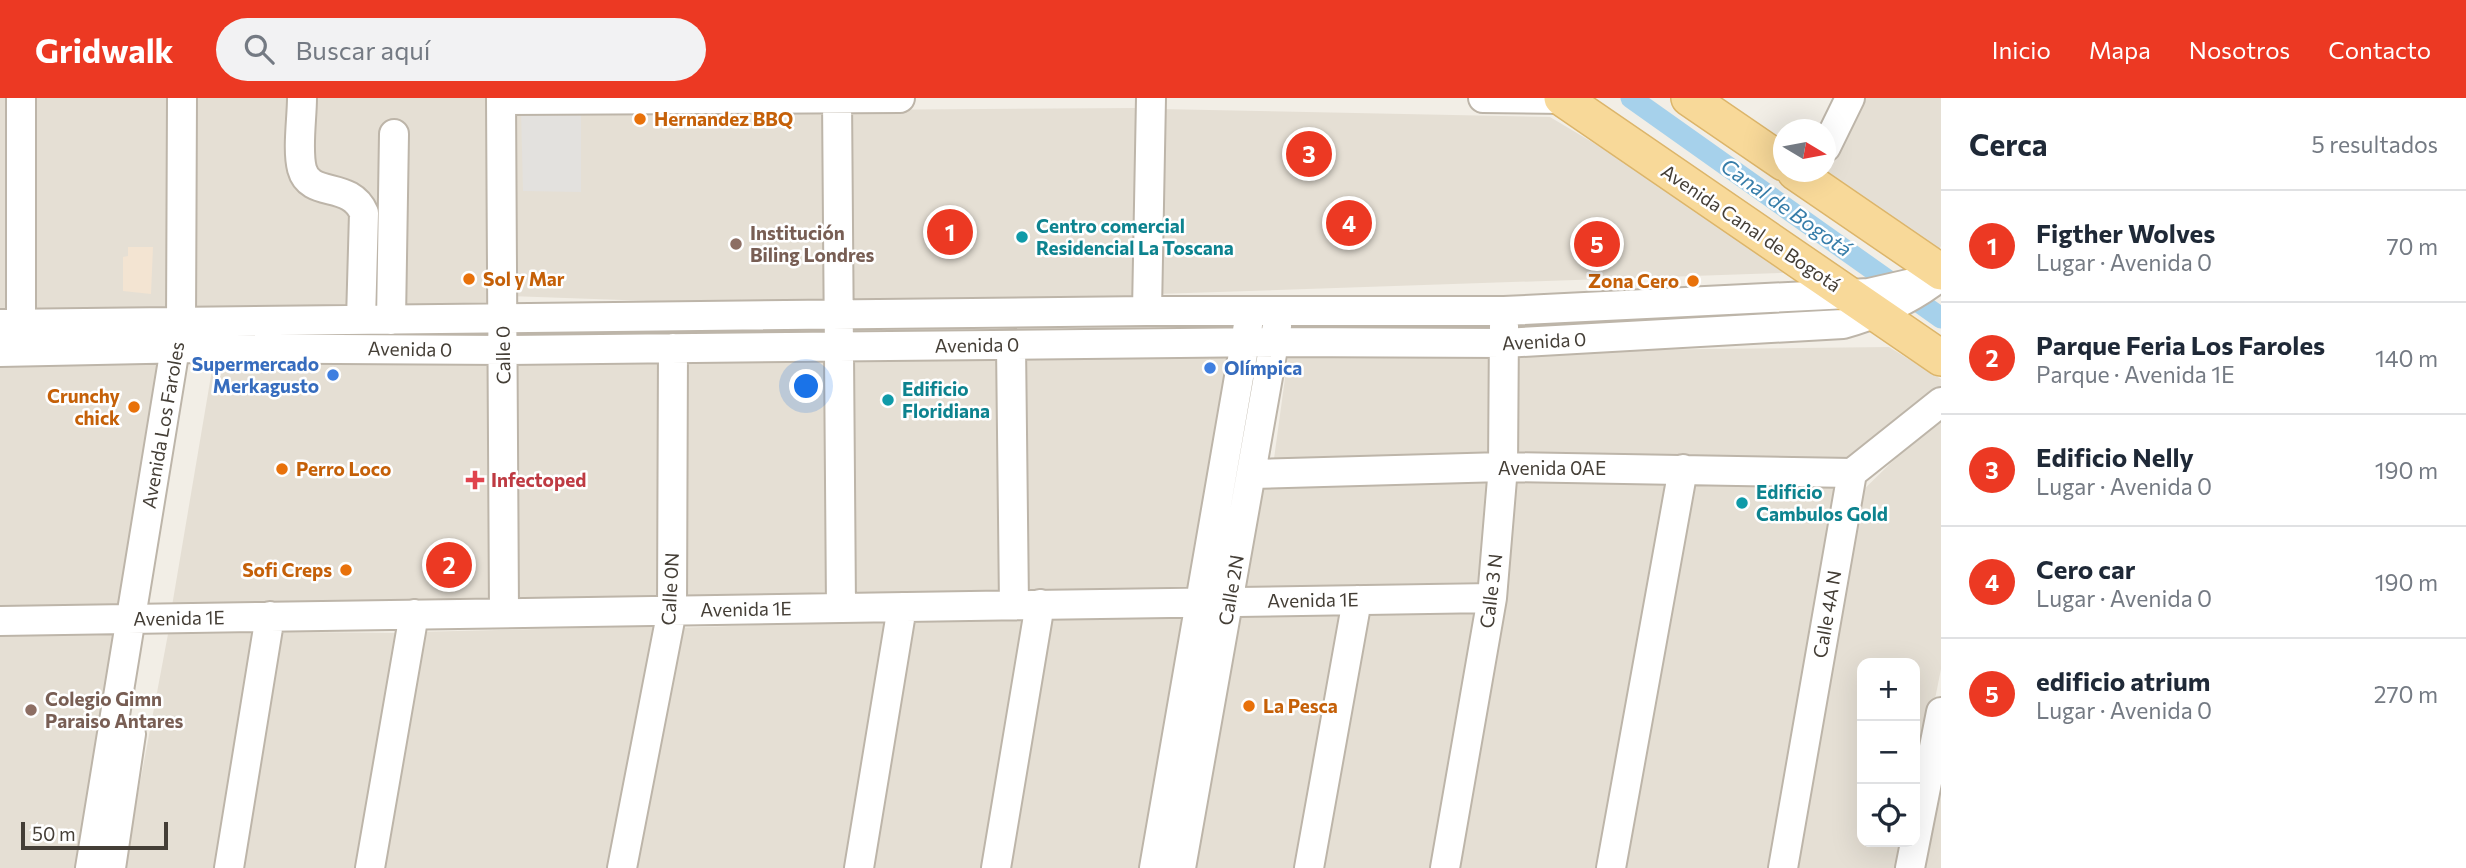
<!DOCTYPE html>
<html lang="es">
<meta charset="utf-8">
<style>
body{margin:0;font-family:Commissioner,sans-serif;background:#f2f2f3;color:#1f2937}
.controls{position:absolute;right:21px;bottom:21px;display:grid;overflow:hidden;border-radius:14px;box-shadow:0 7px 28px #0002}
.controls button{width:63px;height:63px;display:grid;place-items:center;padding:0;border:0;border-bottom:2px solid #e0e1e3;background:#fff;color:#1f2937;font:35px sans-serif}
.compass{position:absolute;left:1773px;top:21px;width:63px;height:63px;border-radius:50%;background:#fff;box-shadow:0 7px 28px #0002;rotate:100deg}
.scale{position:absolute;left:21px;bottom:18px;width:147px;box-sizing:border-box;padding-left:7px;border:4px solid #443e36;border-top:0;font-size:19px;line-height:24px;white-space:nowrap;color:#443e36;-webkit-text-stroke:5px #fff;paint-order:stroke}
.you{position:absolute;left:807px;top:289px;width:24px;height:24px;margin:-18px;border:5px solid #fff;border-radius:50%;background:#1a73e8;box-shadow:0 0 0 10px #1a73e833}
.badge{display:grid;place-items:center;width:46px;height:46px;border-radius:50%;background:#ec3923;color:#fff;font-size:23px;font-weight:700}
.pin{position:absolute;translate:-50% -50%;border:4px solid #fff;box-shadow:0 2px 7px #0006}
.list{margin:0;padding:0;list-style:none}
h2{display:flex;justify-content:space-between;align-items:center;height:91px;margin:0;padding:0 28px;font-size:30px}
h2 small{font-size:23px;font-weight:400;color:#747a83}
.list li{display:grid;grid-template-columns:46px 1fr auto;gap:21px;align-items:center;box-sizing:border-box;height:112px;padding:0 28px;border-top:2px solid #e0e1e3}
.list b{display:block;font-size:26px;white-space:nowrap}
.list p{margin:0;font-size:23px;white-space:nowrap;color:#747a83}
.list em{font-size:23px;font-style:normal;color:#747a83}
.icon{flex:none;width:38px;height:38px;fill:none;stroke:currentColor;stroke-width:2;stroke-linecap:round;stroke-linejoin:round}
.map{position:relative;flex:none;width:1941px;height:770px;overflow:hidden}
header{display:flex;align-items:center;gap:42px;box-sizing:border-box;height:98px;padding:0 35px;background:#ec3923;color:#fff}
header strong{font-size:33px}
nav{display:flex;gap:38px;margin-inline-start:auto;font-size:24px}
.search{width:490px;height:63px;background:#f2f2f3;display:flex;align-items:center;gap:18px;box-sizing:border-box;padding:0 24px;border-radius:38px;color:#747a83;font-size:26px}
main{display:flex}
aside{flex:1;background:#fff}
.map>svg:first-child{display:block}
.residential{fill:#e5dfd4}
.commercial{fill:#f3e4d2}
.parking{fill:#e3e1de}
.lines{fill:none;stroke-linecap:round;stroke-linejoin:round}
.canal{stroke:#a6d1eb;stroke-width:21}
.minor-casing{stroke:#bdb5a9;stroke-width:32}
.major-casing{stroke:#dcb56a;stroke-width:38}
.minor{stroke:#fff;stroke-width:28}
.major{stroke:#f8d999;stroke-width:35}
.food-dot{fill:#e8710a;stroke:#fff;stroke-width:2.5}
.culture-dot{fill:#0f9aa8;stroke:#fff;stroke-width:2.5}
.education-dot{fill:#8d6e63;stroke:#fff;stroke-width:2.5}
.shop-dot{fill:#3f7fe0;stroke:#fff;stroke-width:2.5}
.health-dot{fill:#e0444e;stroke:#fff;stroke-width:2.5}
.labels{text-anchor:middle;stroke-width:5;stroke-linejoin:round;paint-order:stroke}
.food-label{font-size:19px;font-weight:bold;fill:#c56008;stroke:#fff;text-anchor:start}
.culture-label{font-size:19px;font-weight:bold;fill:#0d838f;stroke:#fff;text-anchor:start}
.street-label{font-size:19px;fill:#443e36;stroke:#fff}
.education-label{font-size:19px;font-weight:bold;fill:#785e54;stroke:#fff;text-anchor:start}
.shop-label{font-size:19px;font-weight:bold;fill:#366cbe;stroke:#fff;text-anchor:end}
.health-label{font-size:19px;font-weight:bold;fill:#be3a42;stroke:#fff;text-anchor:start}
.water-label{font-size:21px;font-style:italic;fill:#367da9;stroke:#fff}
</style>
<header>
<strong>Gridwalk</strong>
<div class="search"><svg class="icon" aria-label="search" viewBox="0 0 24 24"><circle cx="10" cy="10" r="6"/><path d="M15 15l6 6"/></svg>Buscar aquí</div>
<nav><a>Inicio</a><a>Mapa</a><a>Nosotros</a><a>Contacto</a></nav>
</header>
<main>
<div class="map">
<svg width="1941" height="770" viewBox="0 0 1941 770">
<rect width="100%" height="100%" fill="#f2eee6"/>
<!-- residential -->
<path class="residential" d="M0 0H178L175 218 0 220Z
M193 0H496V217L189 218Z
M1853 0H1941V148L1931 169 1819 74H1826V60Z
M823 2 824 209 509 198 510 7Z
M1137 10 1136 208 844 212 843 12Z
M1159 11 1550 19 1810 174 1157 196Z
M1008 249 1004 496 849 501 841 251Z
M1889 249 1941 281V289L1845 364 1515 363 1514 253Z
M1239 250 1199 498H1018L1019 253Z
M1289 251H1498L1493 361 1273 368Z
M832 255 834 507 680 515 681 258Z
M667 256 664 503 172 508 213 266Z
M167 262 129 517 0 518V264Z
M1941 316V571L1915 701V565H1862V744H1906L1901 770H1792L1855 400Z
M1683 371 1852 375 1776 770H1619Z
M1491 373 1485 484 1241 489 1259 379Z
M1673 374 1595 770H1452L1508 375Z
M1362 504H1477L1430 770H1320Z
M1237 506 1347 507 1301 770H1192Z
M1040 519 994 770H865L905 525Z
M1199 519 1152 770H1006L1051 521Z
M897 522 852 770H627L675 530Z
M664 528 616 770H375L415 534Z
M126 533 81 770H0V534Z
M283 534 406 535 361 770H238Z
M262 535 221 770H124L168 536Z
M1941 637V770H1916Z"/>
<!-- commercial -->
<path class="commercial" d="M128 149H153L151 196 123 193V159L128 158Z"/>
<!-- parking -->
<path class="parking" d="M581 11V94L523 93 521 12Z"/>
<g class="lines">
<!-- canal -->
<path class="canal" d="M1631 0 1941 220"/>
<defs>
<path id="minor" d="M21 0V226
M302 0C302 20 297 52 302 71 310 101 350 82 364 115L361 222
M501 0 504 515
M837 0 841 510
M1483 0 1564 1
M501 2 900 0
M1826 49 1850 0
M1147 213 1151 0
M391 222 394 36
M0 226 1147 213H1504L1869 195 1917 184
M1011 247 1014 507
M0 254 194 250 505 252 1275 244 1504 245 1843 226C1880 216 1911 202 1941 178
M1252 376 1503 369 1852 375
M0 523 1492 500
M90 770 175 250 181 225 182 0
M111 770 131 636
M229 770 270 518
M370 770 414 516
M622 770 672 512 673 250
M859 770 902 509
M996 770 1040 506
M1154 770 1248 227
M1181 770 1277 228
M1309 770 1357 502
M1445 770 1492 500 1503 369 1504 228
M1611 770 1683 371
M1783 770 1852 375 1941 304
M1910 770 1941 614"/>
<path id="major" d="M1562 0 1941 260
M1689 0 1784 65
M1795 74 1941 174"/>
</defs>
<!-- minor casing -->
<use href="#minor" class="minor-casing"/>
<!-- major casing -->
<use href="#major" class="major-casing"/>
<!-- minor -->
<use href="#minor" class="minor"/>
<!-- major -->
<use href="#major" class="major"/>
</g>
<!-- markers -->
<g class="food-dot">
<circle cx="640" cy="21" r="7"/>
<circle cx="469" cy="181" r="7"/>
<circle cx="1693" cy="183" r="7"/>
<circle cx="134" cy="309" r="7"/>
<circle cx="282" cy="371" r="7"/>
<circle cx="346" cy="472" r="7"/>
<circle cx="1249" cy="608" r="7"/>
</g>
<g class="culture-dot">
<circle cx="1022" cy="139" r="7"/>
<circle cx="888" cy="302" r="7"/>
<circle cx="1742" cy="405" r="7"/>
</g>
<g class="education-dot">
<circle cx="736" cy="146" r="7"/>
<circle cx="31" cy="612" r="7"/>
</g>
<g class="shop-dot">
<circle cx="1210" cy="270" r="7"/>
<circle cx="333" cy="277" r="7"/>
</g>
<path class="health-dot" d="M471.5 371.5h7v7h7v7h-7v7h-7v-7h-7v-7h7z"/>
<g class="labels">
<!-- food labels -->
<g class="food-label">
<text x="654" y="28">Hernandez BBQ</text>
<text x="483" y="188">Sol y Mar</text>
<text x="1679" y="190" text-anchor="end">Zona Cero</text>
<text x="120" y="305" text-anchor="end">Crunchy<tspan x="120" dy="22">chick</tspan></text>
<text x="296" y="378">Perro Loco</text>
<text x="332" y="479" text-anchor="end">Sofi Creps</text>
<text x="1263" y="615">La Pesca</text>
</g>
<!-- culture labels -->
<g class="culture-label">
<text x="1036" y="135">Centro comercial<tspan x="1036" dy="22">Residencial La Toscana</tspan></text>
<text x="902" y="298">Edificio<tspan x="902" dy="22">Floridiana</tspan></text>
<text x="1756" y="401">Edificio<tspan x="1756" dy="22">Cambulos Gold</tspan></text>
</g>
<!-- street labels -->
<g class="street-label">
<text transform="translate(1751 130) rotate(34)" y="7">Avenida Canal de Bogotá</text>
<text transform="translate(1544 243) rotate(-3)" y="7">Avenida 0</text>
<text transform="translate(977 247) rotate(-1)" y="7">Avenida 0</text>
<text transform="translate(410 251) rotate(1)" y="7">Avenida 0</text>
<text transform="translate(503 257) rotate(-91)" y="7">Calle 0</text>
<text transform="translate(163 327) rotate(-80)" y="7">Avenida Los Faroles</text>
<text x="1552" y="377">Avenida 0AE</text>
<text transform="translate(670 491) rotate(-87)" y="7">Calle 0N</text>
<text transform="translate(1231 492) rotate(-80)" y="7">Calle 2N</text>
<text transform="translate(1491 493) rotate(-83)" y="7">Calle 3 N</text>
<text transform="translate(1313 502) rotate(-1)" y="7">Avenida 1E</text>
<text transform="translate(746 511) rotate(-1)" y="7">Avenida 1E</text>
<text transform="translate(1827 516) rotate(-80)" y="7">Calle 4A N</text>
<text transform="translate(179 520) rotate(-1)" y="7">Avenida 1E</text>
</g>
<!-- education labels -->
<g class="education-label">
<text x="750" y="142">Institución<tspan x="750" dy="22">Biling Londres</tspan></text>
<text x="45" y="608">Colegio Gimn<tspan x="45" dy="22">Paraiso Antares</tspan></text>
</g>
<!-- shop labels -->
<g class="shop-label">
<text x="319" y="273">Supermercado<tspan x="319" dy="22">Merkagusto</tspan></text>
<text x="1224" y="277" text-anchor="start">Olímpica</text>
</g>
<!-- health labels -->
<g class="health-label">
<text x="491" y="389">Infectoped</text>
</g>
<!-- water labels -->
<g class="water-label">
<text transform="translate(1786 110) rotate(35)" y="7">Canal de Bogotá</text>
</g>
</g>
</svg>
<div class="controls">
<button>+</button>
<button>−</button>
<button><svg class="icon" aria-label="locate" viewBox="0 0 24 24"><circle cx="12" cy="12" r="6"/><path d="M12 2v4M12 18v4M2 12h4M18 12h4"/></svg></button>
</div>
<svg class="compass" viewBox="-18 -18 36 36"><path d="M0-13l5 13h-10z" fill="#e53935"/><path d="M0 13l5-13h-10z" fill="#747a83"/></svg>
<div class="scale">50 m</div>
<div class="you"></div>
<div class="pin badge" style="left:950px;top:134px">1</div>
<div class="pin badge" style="left:449px;top:467px">2</div>
<div class="pin badge" style="left:1309px;top:56px">3</div>
<div class="pin badge" style="left:1349px;top:125px">4</div>
<div class="pin badge" style="left:1597px;top:146px">5</div>
</div>
<aside>
<h2>Cerca<small>5 resultados</small></h2>
<ul class="list">
<li><span class="badge">1</span><div><b>Figther Wolves</b><p>Lugar · Avenida 0</p></div><em>70 m</em></li>
<li><span class="badge">2</span><div><b>Parque Feria Los Faroles</b><p>Parque · Avenida 1E</p></div><em>140 m</em></li>
<li><span class="badge">3</span><div><b>Edificio Nelly</b><p>Lugar · Avenida 0</p></div><em>190 m</em></li>
<li><span class="badge">4</span><div><b>Cero car</b><p>Lugar · Avenida 0</p></div><em>190 m</em></li>
<li><span class="badge">5</span><div><b>edificio atrium</b><p>Lugar · Avenida 0</p></div><em>270 m</em></li>
</ul>
</aside>
</main>
